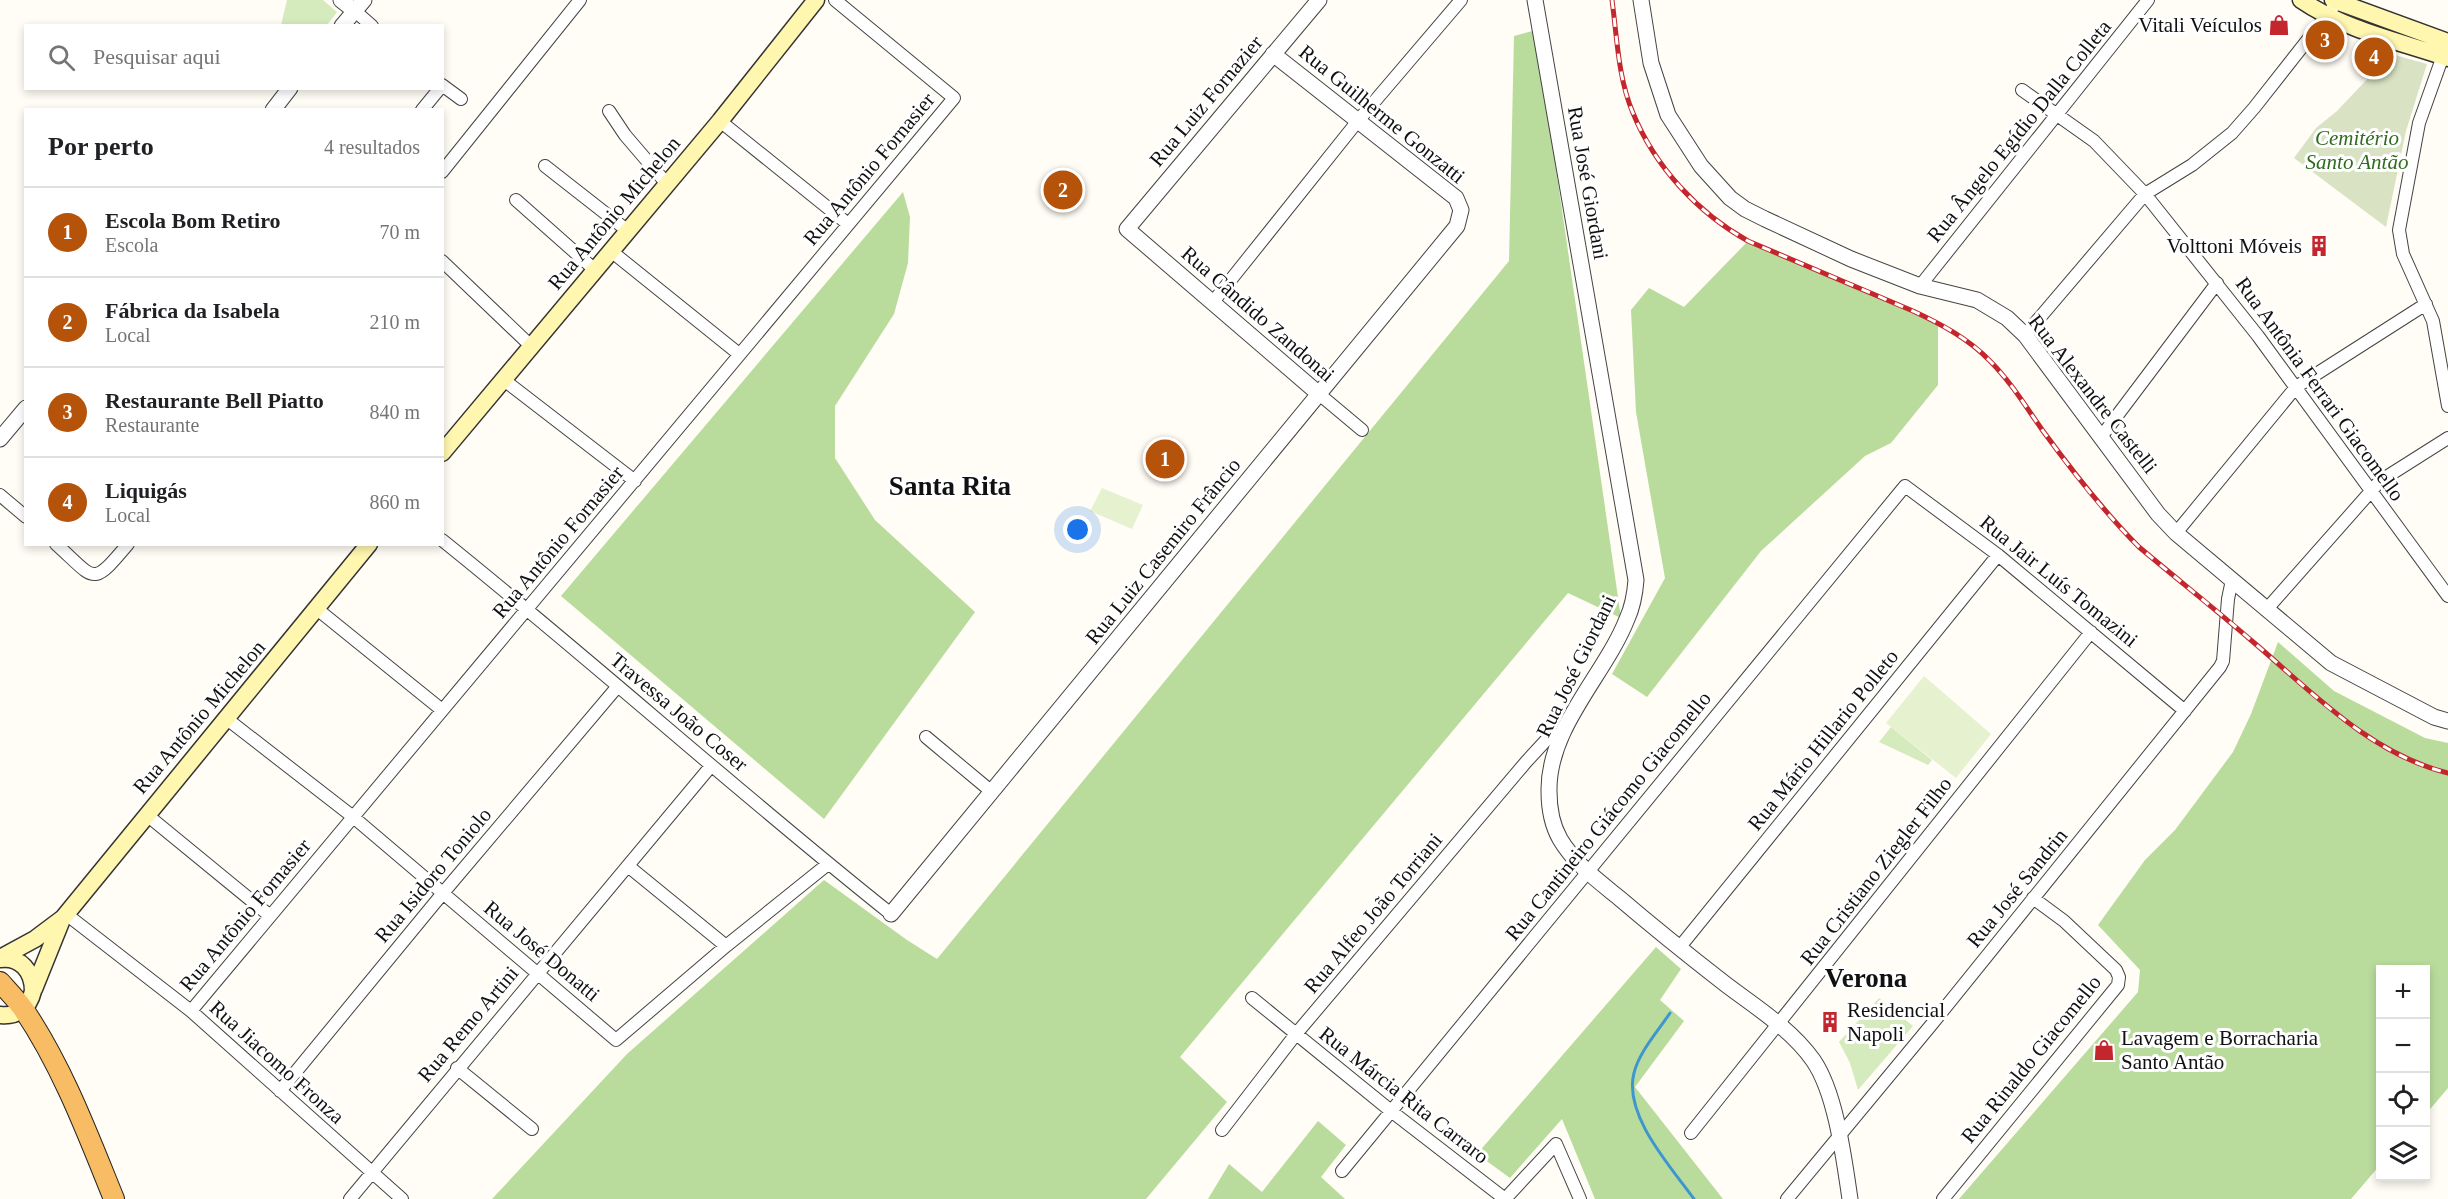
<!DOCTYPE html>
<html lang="pt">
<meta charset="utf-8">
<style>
body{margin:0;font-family:Georgia,serif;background:#f2f2f2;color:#202124}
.controls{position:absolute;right:18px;bottom:18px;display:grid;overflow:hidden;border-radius:0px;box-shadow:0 3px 9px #0003}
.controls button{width:54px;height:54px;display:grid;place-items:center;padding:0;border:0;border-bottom:2px solid #e0e0e0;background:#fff;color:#202124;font:30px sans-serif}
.you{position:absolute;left:1078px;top:530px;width:21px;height:21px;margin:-15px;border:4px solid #fff;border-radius:50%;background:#1a73e8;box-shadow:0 0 0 9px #1a73e833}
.badge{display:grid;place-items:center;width:39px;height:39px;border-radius:50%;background:#b45309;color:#fff;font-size:20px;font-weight:700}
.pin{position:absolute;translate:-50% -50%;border:3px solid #fff;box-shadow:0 2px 6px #0006}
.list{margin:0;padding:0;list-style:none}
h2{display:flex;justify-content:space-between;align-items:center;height:78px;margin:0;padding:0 24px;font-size:26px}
h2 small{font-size:20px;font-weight:400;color:#757577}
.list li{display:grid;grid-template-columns:39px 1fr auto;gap:18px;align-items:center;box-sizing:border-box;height:90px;padding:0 24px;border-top:2px solid #e0e0e0}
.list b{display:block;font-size:22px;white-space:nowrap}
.list p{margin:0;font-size:20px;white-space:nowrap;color:#757577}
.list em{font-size:20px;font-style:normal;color:#757577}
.icon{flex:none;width:33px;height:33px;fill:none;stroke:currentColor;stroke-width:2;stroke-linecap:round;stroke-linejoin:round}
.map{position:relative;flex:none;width:2448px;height:1199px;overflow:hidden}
.search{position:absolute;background:#fff;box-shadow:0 3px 9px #0003;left:24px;top:24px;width:420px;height:66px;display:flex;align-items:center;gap:15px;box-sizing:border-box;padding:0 21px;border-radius:0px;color:#757577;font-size:22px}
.panel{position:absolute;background:#fff;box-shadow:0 3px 9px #0003;left:24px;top:108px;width:420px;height:438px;border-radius:0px}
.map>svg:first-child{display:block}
.green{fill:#d5ebbd}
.forest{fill:#b9dc9c}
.cemetery{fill:#d9e3c4}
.pitch{fill:#e6f2cf}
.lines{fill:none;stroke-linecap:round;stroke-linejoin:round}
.stream{stroke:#3f96cf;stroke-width:3}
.minor-casing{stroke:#444;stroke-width:14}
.tertiary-casing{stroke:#444;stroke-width:17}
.secondary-casing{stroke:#333;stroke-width:19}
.trunk-casing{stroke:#222;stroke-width:22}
.minor{stroke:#fff;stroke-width:12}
.tertiary{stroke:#fff;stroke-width:15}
.secondary{stroke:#fff6b0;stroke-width:16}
.trunk{stroke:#f7bc64;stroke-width:20}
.rail-casing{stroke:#c4262e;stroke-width:5}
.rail{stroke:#fff;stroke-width:3;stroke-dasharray:9;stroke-linecap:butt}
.labels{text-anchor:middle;stroke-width:6;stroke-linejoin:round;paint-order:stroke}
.poi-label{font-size:21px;fill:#111;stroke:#fff;text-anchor:end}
.street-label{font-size:21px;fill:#111;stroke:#fff}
.park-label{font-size:21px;font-style:italic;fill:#2f6b1f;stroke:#fff}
.district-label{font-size:27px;font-weight:bold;fill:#111;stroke:#fff}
</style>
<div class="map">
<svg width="2448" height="1199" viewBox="0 0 2448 1199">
<rect width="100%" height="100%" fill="#fffdf5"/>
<!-- green -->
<path class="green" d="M287 0H323L337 12 327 25H281Z
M1891 727 1932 760 1928 765 1879 742Z
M1879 998 1913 1026 1858 1090 1850 1063 1839 1042Z"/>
<!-- forest -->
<path class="forest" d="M1536 30 1621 618 1568 593 1180 1057 1227 1102 1146 1199H492L627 1054 824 880 907 940 937 959 1509 261 1514 36Z
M903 192 910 217 908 263 894 314 835 406V458L875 520 975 612 824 819 561 596Z
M1748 241 1938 323V385L1891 443 1865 456 1761 551 1647 697 1612 674 1665 578 1636 412 1631 310 1649 288 1684 307Z
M2278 642 2334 691 2425 738 2448 743V1088L2426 1114V970H2380V1165L2351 1199H1959L2138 992 2140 970 2098 925 2145 860 2175 830 2233 752 2251 714Z
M1656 947 1681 969 1660 1000 1684 1021 1635 1087 1723 1199H1595L1562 1119 1510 1178 1477 1154Z
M1318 1121 1346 1145 1321 1177 1345 1199H1208L1229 1164 1262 1192Z"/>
<!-- cemetery -->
<path class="cemetery" d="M2391 54 2427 64 2406 131 2386 227 2294 158 2316 128 2337 111Z"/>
<!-- pitch -->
<path class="pitch" d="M1102 488 1143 505 1132 529 1090 511Z
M1924 676 1991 734 1956 778 1886 723Z"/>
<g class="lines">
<!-- stream -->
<path class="stream" d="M1670 1013C1658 1031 1639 1052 1634 1073 1623 1115 1671 1167 1694 1199"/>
<defs>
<path id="minor" d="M355 11 372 26
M2445 50 2419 123 2399 230 2403 254 2433 321 2448 406
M442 85 461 99
M2022 90 2094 141 2145 194 2258 336 2448 596
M422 110 440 88
M609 111 625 135 667 184
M720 121 848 224
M545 166 628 231
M442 172 580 0
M516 200 595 270
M611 251 739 354
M442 261 532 347
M1920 286 2148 0
M1213 302 1357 122 1461 0
M2025 335 2145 194 2192 165 2232 133 2254 108 2332 9
M504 380 635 481
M1319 394 1362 430
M2101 437 2217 283
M0 495 26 517
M2176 533 2296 387 2426 304
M442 540C594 662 739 793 891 914
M56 544C96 580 91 588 128 544
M317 609 442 710
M2266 610 2380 481 2448 438
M227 719 352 816 616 1040 726 946 828 864
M926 737 992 792
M147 815 269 915
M628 866 726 946
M66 914 191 1011 402 1199
M1679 948 1998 555
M1252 998 1391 1111 1505 1199
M191 1011 954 98 835 0
M457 1068 532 1129
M280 1091 443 893 618 686
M1222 1130 1296 1034 1526 762 1549 737 1564 733
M1691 1133 2091 632
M1342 1171 1905 486 1998 555 2185 711
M350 1199 711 766
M1505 1199 1556 1144 1580 1199
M1787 1199 1932 1024 2220 667 2223 661 2228 599 2232 580
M1943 1199 2118 985 2119 977 2116 970 2064 921 2033 898"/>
<path id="tertiary" d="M341 0 355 11
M1535 0 1636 580C1635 593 1633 606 1627 619 1605 675 1548 727 1549 791 1549 807 1552 825 1560 839 1574 863 1597 880 1618 897 1652 926 1688 955 1724 983 1754 1006 1790 1028 1813 1060 1836 1093 1844 1159 1850 1199
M1641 0 1651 63 1668 115 1701 166 1730 198 1745 209 1765 219 1851 259 1920 286 1977 300 2007 318 2025 335 2158 514 2176 533 2331 663 2434 717 2448 721
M342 26 364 0
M273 110 290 88
M1319 394 1127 229 1319 0
M0 439 26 408
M891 914 1457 226 1461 210 1456 198 1273 54"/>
<path id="secondary" d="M2301 0C2345 30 2398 41 2448 58
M2333 0 2448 42
M442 453 720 121 816 0
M0 958 35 939 63 918 369 544
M0 959C21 956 33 972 33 991 29 1008 17 1017 0 1015
M34 989 61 922"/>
<path id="trunk" d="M0 982C8 991 17 1000 24 1010 63 1068 88 1135 114 1199"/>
</defs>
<!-- minor casing -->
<use href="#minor" class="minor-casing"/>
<!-- tertiary casing -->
<use href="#tertiary" class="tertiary-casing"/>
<!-- secondary casing -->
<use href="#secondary" class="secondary-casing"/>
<!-- trunk casing -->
<use href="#trunk" class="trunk-casing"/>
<!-- minor -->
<use href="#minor" class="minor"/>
<!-- tertiary -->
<use href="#tertiary" class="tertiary"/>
<!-- secondary -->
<use href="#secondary" class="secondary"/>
<!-- trunk -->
<use href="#trunk" class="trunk"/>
<defs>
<path id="rail" d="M1612 0C1617 37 1618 78 1633 113 1655 167 1698 213 1748 241L1913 311C1941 324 1969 339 1990 361 2011 382 2026 407 2043 431 2073 472 2103 511 2139 547 2177 579 2215 609 2252 641 2311 691 2370 754 2448 773"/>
</defs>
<!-- rail casing -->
<use href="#rail" class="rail-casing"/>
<!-- rail -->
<use href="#rail" class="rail"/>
</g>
<!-- icons -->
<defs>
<symbol id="shop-bare" viewBox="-9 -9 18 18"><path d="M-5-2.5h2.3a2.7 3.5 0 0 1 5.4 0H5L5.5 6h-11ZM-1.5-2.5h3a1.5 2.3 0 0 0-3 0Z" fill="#c4262e" stroke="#fff" stroke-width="2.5" paint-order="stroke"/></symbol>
<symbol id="building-bare" viewBox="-9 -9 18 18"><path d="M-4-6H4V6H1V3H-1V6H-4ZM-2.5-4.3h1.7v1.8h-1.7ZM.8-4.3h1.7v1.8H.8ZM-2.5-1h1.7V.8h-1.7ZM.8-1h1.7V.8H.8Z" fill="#c4262e" stroke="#fff" stroke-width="2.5" paint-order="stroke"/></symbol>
</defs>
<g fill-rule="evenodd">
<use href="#shop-bare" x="2264" y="10" width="30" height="30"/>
<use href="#building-bare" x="2304" y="231" width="30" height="30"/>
<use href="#building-bare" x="1815" y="1007" width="30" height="30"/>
<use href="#shop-bare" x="2089" y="1035" width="30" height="30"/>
</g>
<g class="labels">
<!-- poi labels -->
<g class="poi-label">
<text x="2262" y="32">Vitali Veículos</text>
<text x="2302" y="253">Volttoni Móveis</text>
<text x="1847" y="1017" text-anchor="start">Residencial<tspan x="1847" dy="24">Napoli</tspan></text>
<text x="2121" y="1045" text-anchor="start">Lavagem e Borracharia<tspan x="2121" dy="24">Santo Antão</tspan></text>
</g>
<!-- street labels -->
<g class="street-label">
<text transform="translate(1206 101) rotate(-50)" y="7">Rua Luiz Fornazier</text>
<text transform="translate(1382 114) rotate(39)" y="7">Rua Guilherme Gonzatti</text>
<text transform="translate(2019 131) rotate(-51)" y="7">Rua Ângelo Egídio Dalla Colleta</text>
<text transform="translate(869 169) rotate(-50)" y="7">Rua Antônio Fornasier</text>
<text transform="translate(1588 183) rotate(80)" y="7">Rua José Giordani</text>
<text transform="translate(614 213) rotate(-50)" y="7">Rua Antônio Michelon</text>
<text transform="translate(1258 314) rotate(41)" y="7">Rua Cândido Zandonai</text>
<text transform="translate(2320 389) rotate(54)" y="7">Rua Antônia Ferrari Giacomello</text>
<text transform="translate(2093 394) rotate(52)" y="7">Rua Alexandre Castelli</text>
<text transform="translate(558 542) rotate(-50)" y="7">Rua Antônio Fornasier</text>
<text transform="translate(1163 551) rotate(-51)" y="7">Rua Luiz Casemiro Frâncio</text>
<text transform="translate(2059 581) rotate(39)" y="7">Rua Jair Luís Tomazini</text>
<text transform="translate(1576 666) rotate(-64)" y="7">Rua José Giordani</text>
<text transform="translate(679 712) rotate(40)" y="7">Travessa João Coser</text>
<text transform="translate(199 717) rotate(-50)" y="7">Rua Antônio Michelon</text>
<text transform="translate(1823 740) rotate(-51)" y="7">Rua Mário Hillario Polleto</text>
<text transform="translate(1608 816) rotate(-51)" y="7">Rua Cantineiro Giácomo Giacomello</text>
<text transform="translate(1876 871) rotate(-52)" y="7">Rua Cristiano Ziegler Filho</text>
<text transform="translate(433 875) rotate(-50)" y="7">Rua Isidoro Toniolo</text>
<text transform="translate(2017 888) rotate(-51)" y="7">Rua José Sandrin</text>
<text transform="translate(1373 913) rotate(-50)" y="7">Rua Alfeo João Torriani</text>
<text transform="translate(245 915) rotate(-50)" y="7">Rua Antônio Fornasier</text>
<text transform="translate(542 951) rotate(40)" y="7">Rua José Donatti</text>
<text transform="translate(468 1024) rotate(-50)" y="7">Rua Remo Artini</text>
<text transform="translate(2031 1059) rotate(-51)" y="7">Rua Rinaldo Giacomello</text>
<text transform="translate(277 1062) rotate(42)" y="7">Rua Jiacomo Fronza</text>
<text transform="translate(1404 1095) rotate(38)" y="7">Rua Márcia Rita Carraro</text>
</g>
<!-- park labels -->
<g class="park-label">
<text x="2357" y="145">Cemitério<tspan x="2357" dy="24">Santo Antão</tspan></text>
</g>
<!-- district labels -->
<g class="district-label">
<text x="950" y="495">Santa Rita</text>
<text x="1866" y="987">Verona</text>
</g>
</g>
</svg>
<div class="controls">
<button>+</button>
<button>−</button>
<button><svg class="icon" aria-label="locate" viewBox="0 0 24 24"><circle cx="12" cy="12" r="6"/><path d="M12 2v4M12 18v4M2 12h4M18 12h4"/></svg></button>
<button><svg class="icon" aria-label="layers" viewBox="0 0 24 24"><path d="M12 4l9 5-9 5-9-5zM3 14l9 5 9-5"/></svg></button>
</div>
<div class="you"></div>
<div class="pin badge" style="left:1165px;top:459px">1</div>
<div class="pin badge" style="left:1063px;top:190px">2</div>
<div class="pin badge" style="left:2325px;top:40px">3</div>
<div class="pin badge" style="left:2374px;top:57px">4</div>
<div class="search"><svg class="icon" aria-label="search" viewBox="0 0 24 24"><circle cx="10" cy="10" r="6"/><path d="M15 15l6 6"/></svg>Pesquisar aqui</div>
<section class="panel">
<h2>Por perto<small>4 resultados</small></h2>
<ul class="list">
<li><span class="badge">1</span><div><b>Escola Bom Retiro</b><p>Escola</p></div><em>70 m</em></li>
<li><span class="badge">2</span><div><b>Fábrica da Isabela</b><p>Local</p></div><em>210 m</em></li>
<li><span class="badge">3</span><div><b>Restaurante Bell Piatto</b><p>Restaurante</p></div><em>840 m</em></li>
<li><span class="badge">4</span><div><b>Liquigás</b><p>Local</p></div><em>860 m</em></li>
</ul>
</section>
</div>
